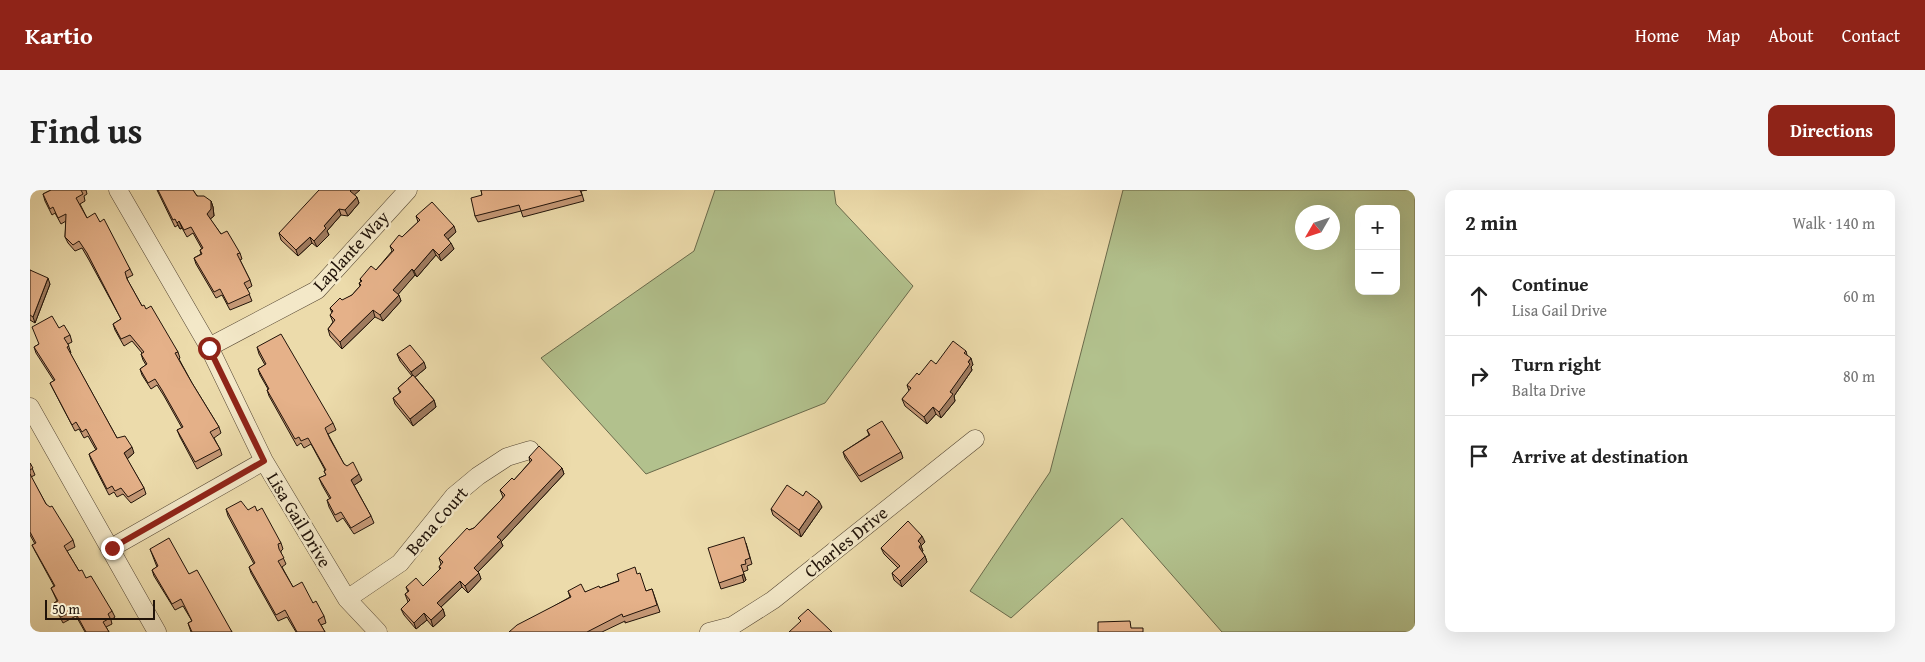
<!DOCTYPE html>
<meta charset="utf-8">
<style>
body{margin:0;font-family:"Gentium Book Plus",serif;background:#f6f6f6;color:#222}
.controls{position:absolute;right:15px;top:15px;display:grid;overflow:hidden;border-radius:10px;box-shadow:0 5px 20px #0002}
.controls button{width:45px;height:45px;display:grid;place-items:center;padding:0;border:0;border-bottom:1px solid #e0e0e0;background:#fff;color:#222;font:25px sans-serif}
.compass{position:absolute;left:1265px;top:15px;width:45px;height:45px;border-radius:50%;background:#fff;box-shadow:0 5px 20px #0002;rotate:231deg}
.scale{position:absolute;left:15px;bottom:12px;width:110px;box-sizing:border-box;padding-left:5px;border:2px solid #211309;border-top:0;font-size:14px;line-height:18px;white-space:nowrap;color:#211309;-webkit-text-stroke:4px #f3e8c8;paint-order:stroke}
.stop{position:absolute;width:15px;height:15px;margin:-11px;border:4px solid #8f2418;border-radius:50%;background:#fff}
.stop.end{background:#8f2418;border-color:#fff;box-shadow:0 1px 5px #0008}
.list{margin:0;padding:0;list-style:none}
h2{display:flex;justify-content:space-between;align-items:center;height:65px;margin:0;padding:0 20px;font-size:21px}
h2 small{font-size:16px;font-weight:400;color:#767676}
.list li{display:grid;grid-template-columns:32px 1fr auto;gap:15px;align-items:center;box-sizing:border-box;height:80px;padding:0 20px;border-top:1px solid #e0e0e0}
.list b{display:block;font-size:19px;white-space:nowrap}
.list p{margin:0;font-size:16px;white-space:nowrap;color:#767676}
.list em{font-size:16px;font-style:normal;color:#767676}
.icon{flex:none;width:28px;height:28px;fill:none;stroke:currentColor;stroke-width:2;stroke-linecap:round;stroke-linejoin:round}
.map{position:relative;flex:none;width:1385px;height:442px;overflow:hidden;border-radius:10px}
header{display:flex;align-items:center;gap:30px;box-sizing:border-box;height:70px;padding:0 25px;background:#8f2418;color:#fff}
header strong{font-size:24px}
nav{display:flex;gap:28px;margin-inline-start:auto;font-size:18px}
.intro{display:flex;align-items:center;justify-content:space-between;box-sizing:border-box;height:120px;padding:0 30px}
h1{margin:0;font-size:35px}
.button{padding:12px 22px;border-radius:10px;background:#8f2418;color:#fff;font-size:18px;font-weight:700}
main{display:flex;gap:30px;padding:0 30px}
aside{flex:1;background:#fff;border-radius:10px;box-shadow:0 5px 20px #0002}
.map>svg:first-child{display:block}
.green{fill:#b2c18d;stroke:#6a6a4b;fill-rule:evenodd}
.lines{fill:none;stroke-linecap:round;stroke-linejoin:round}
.minor-casing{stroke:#544532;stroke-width:19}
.minor{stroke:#f3e8c8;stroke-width:18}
.wall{fill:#c59876;stroke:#211309}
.shaded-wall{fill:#a07c60;stroke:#211309}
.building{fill:#e5b189;stroke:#211309}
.route{stroke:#8f2418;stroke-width:6}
.labels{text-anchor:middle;stroke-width:5;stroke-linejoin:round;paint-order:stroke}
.street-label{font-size:18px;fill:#211309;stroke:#f3e8c8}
</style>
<header>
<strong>Kartio</strong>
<nav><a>Home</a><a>Map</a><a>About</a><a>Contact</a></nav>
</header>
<div class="intro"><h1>Find us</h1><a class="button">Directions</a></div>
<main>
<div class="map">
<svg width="1385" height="442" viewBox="0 0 1385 442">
<rect width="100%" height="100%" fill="#ecdbab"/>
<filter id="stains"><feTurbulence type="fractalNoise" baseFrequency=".004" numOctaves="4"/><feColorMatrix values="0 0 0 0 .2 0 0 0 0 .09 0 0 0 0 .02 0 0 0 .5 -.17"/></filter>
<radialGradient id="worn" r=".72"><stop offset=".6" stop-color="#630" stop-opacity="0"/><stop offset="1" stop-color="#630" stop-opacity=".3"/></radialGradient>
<!-- green -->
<path class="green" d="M685 0H804L806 14 883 96 795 213 616 284 511 168 664 61Z
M1093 0H1385V442H1192L1092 328 981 428 940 401 1020 282ZM1329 19H1366V101H1329ZM1272 22H1302V52H1272Z"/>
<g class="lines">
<defs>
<path id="minor" d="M88 0 179 157 234 271 317 409 348 442
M179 157 287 100 378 0
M0 217 127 442
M81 358 234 271
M317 409 370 373 424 306 448 286 477 267 500 260
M679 442 702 436 743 410 945 249"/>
</defs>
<!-- minor casing -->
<use href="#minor" class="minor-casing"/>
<!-- minor -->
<use href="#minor" class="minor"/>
</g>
<!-- wall -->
<path class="wall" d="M21 0H56L57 4 54 6 55 11 50 14 57 28 70 32 100 79 103 85 97 88 98 91 112 116 116 119 148 162 150 168 149 169 162 193 189 237 191 243 184 248 190 259 192 265 167 279 150 247 147 240 152 238 134 206 127 195 121 199 112 185 110 179 116 175 113 170 111 164 112 163 102 151 94 156 85 140 83 134 91 129 59 70 52 58 45 61 38 53 35 47 36 31 31 34 25 23 22 25 15 11 13 4Z
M127 0H163L167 6 181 11 183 17 184 26 180 29 191 44 210 63 212 69 210 70 220 90 222 96 217 99 222 111 200 120 192 105 186 108 166 74 164 68 171 64 170 60 172 59 163 43 157 47 152 38 150 39 148 35 145 37Z
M451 0H557L551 1 554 11 493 27 491 21 448 32 445 26 452 5Z
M325 5 329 13 318 26 311 25 297 41 299 45 287 57 282 53 268 66 251 50 249 43Z
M386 26 426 42 418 49 424 59 411 71 406 65 387 87 385 85 368 104 371 111 353 131 345 127 312 159 300 146 298 139 303 132 300 125 302 123 300 118 322 105 330 96 329 93 331 92 330 89 346 80 362 61 360 56 372 47 388 32Z
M0 80 20 94 5 133 0 130Z
M29 138 40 145 42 152 38 154 41 163H40L87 248 104 263 97 269 114 298 116 304 101 313 93 304 87 307 84 302 79 305 61 270 59 264 66 260 58 246 54 248 49 239 45 241 23 199 20 193 24 191 6 163 4 157 9 154Z
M227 157 303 233 306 240 298 244 314 274 332 290 324 295 341 326 344 333 324 344 313 328 307 332 299 317 297 310 300 309 292 295 289 288 296 285 294 281 295 280 281 254 274 258 271 253 267 256 239 206 237 200 238 199 230 185 228 179 235 175 229 164Z
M936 161 937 165 943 175 941 177 942 180 924 206 925 211 911 228 906 224 897 234 875 216 872 209 879 201 877 195 889 185 906 174Z
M367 164 396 178 385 187 404 210 406 217 383 236 365 214 363 208 370 203 368 198 382 186 370 171Z
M837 240 871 262 873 268 831 292 815 268 813 262 839 245Z
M499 267 532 278 534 284 471 352 473 356 448 382 451 389 438 403 432 397 411 417 413 419 415 426 403 437 397 430 386 439 374 425 371 419 378 412 375 404 378 402 376 397 393 396 410 379 409 377 411 374 409 368 439 340 444 338 471 310 473 307 470 300 484 290 500 272Z
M0 273 5 285 1 287 16 314 43 350 45 357 37 361 49 381 56 388 82 421 85 427 81 430 82 434 76 437 79 442H55L46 426 33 433 26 419 24 413 27 411 21 398 24 396 5 361 2 355 5 354 0 345Z
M773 306 792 317 771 347 743 325 741 319Z
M196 319 227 321 251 353 253 359 251 361V363L256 374 252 377 263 397 283 413 294 426 296 433 291 435 295 442H266L257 427 248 431 221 383 219 377 224 374 198 326Z
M895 352 891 356 893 361 892 362 895 366 897 372 872 397 864 390 862 383 868 378 854 364 851 358Z
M716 353 722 374 717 376 718 380 713 382 716 390 714 392 691 399 689 393Z
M120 359 159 384 202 442H161L158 433 162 431 153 416 145 420 124 386 122 380 127 377Z
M607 384 616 401 622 399 630 422 595 433V431L572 442H479L540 407 538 401 555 402 570 398Z"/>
<!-- shaded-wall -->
<path class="shaded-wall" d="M321 0H330L322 7 320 1Z
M327 7 329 13 318 26 315 20Z
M181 11 183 17 184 26 179 30 177 24Z
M309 19 311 25 297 41 299 45 287 57 284 51 294 36Z
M149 31 152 38 150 39 147 33Z
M424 36 426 42 416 51 414 45Z
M280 47 282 53 268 66 266 60Z
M421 53 424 59 411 71 409 65Z
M403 59 406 65 387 87 384 81Z
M382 79 385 85 366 107 363 100Z
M18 88 20 94 5 133 3 127Z
M369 105 371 111 353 131 350 125Z
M343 120 345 127 312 159 310 152Z
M941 168 943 175 941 177 942 180 924 206 925 211 911 228 909 222 920 202Z
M394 172 396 178 384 188 381 182Z
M404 210 406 217 383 236 380 229Z
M903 217 906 224 897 234 894 227Z
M102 257 104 263 97 269 94 263Z
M532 278 534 284 471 352 473 356 446 384 444 378 467 347Z
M329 284 332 290 323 296 321 290Z
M789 311 792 317 771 347 769 340Z
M892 346 895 352 891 356 893 361 891 363 888 351Z
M895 366 897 372 872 397 870 391Z
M713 382 716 390 714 392 712 385Z
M449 383 451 389 438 403 435 396Z
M430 391 432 397 409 419 407 413Z
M413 419 415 426 403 437 401 430Z
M394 423 397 430 386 439 384 433Z"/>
<!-- building -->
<path class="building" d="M21 0H51L53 4 46 8 57 28 65 23 70 32 74 29 100 79 95 82 97 89 112 116 114 115 116 119 121 116 148 162 145 163 162 193 189 237 180 242 190 259 165 272 147 240 153 237 132 200 125 189 118 193 110 179 117 174 111 164 114 162 100 145 91 149 83 134 91 129 57 63 49 51 43 55 35 47 36 24 28 28 23 17 20 19 13 4Z
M128 0H163L167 6H174L181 11V19L177 24 191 44 197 41 210 63 207 64 220 90 214 93 220 104 198 114 190 99 184 102 164 68 172 64 170 60 173 58 161 37 154 40 149 31 147 33 145 29 143 30Z
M289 0H321L320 1 327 7 315 20 309 19 294 36 296 38 284 51 280 47 266 60 249 43Z
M451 0H550L552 5 491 21 489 15 445 26 441 8 452 5Z
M402 12 424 36 414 45 421 53 409 65 403 59 384 81 382 79 363 100 369 105 350 125 343 120 310 152 298 139 305 130 300 125 303 121 300 118 310 108 312 110 322 105 331 95 329 93 332 91 330 89 341 76 346 80 364 60 360 56 369 45 372 47 390 30 386 26Z
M0 80 18 88 3 127 0 125Z
M22 126 29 138 34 135 40 145 34 148 39 156 37 157 87 248 95 246 102 257 94 263 114 298 98 307 91 298 85 301 82 296 77 299 59 264 67 259 56 239 52 242 46 232 42 235 20 193 25 190 4 157 9 154 2 137Z
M251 144 303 233 295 238 300 249 314 274 317 276 323 272 329 284 321 290 341 326 321 338 311 322 305 325 297 310 301 308 289 288 296 285 294 281 296 280 278 248 271 251 269 247 265 249 237 200 239 199 228 179 236 174 227 157Z
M923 151 936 161 934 163 941 168 938 172 940 174 920 202 923 204 909 222 903 217 894 227 872 209 881 198 877 195 887 183 889 185 901 170 906 174Z
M380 155 394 172 381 182 367 164Z
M383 185 404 210 380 229 363 208 371 202 368 198Z
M852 231 871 262 829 286 813 262 840 245 837 240Z
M509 256 532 278 467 347 471 350 444 378 449 383 435 396 430 391 407 413 413 419 401 430 394 423 384 433 371 419 380 410 375 404 379 401 376 397 386 388 393 396 411 378 409 377 413 372 409 368 437 338 439 340 444 338 471 310 475 305 470 300 482 288 484 290 502 270 499 267Z
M0 273 3 278 0 280Z
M0 284 16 314 20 317 22 316 43 350 34 356 49 381 52 380 56 388 61 386 82 421 78 424 80 428 73 432 79 442H56L44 420 31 427 24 413 28 411 21 398 25 396 2 355 6 353 0 342Z
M757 295 773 306 776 301 789 311 769 340 741 319Z
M211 311 218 320 225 316 227 321 232 318 251 353 248 354 249 359 254 368 248 371 263 397 272 392 283 413 286 411 294 426 288 430 295 442H267L255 420 246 425 219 377 225 373 196 319Z
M878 331 892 346 888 351 891 354 889 357 895 366 870 391 862 383 870 376 851 358Z
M714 347 720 368 715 370 716 374 711 375 714 384 712 385 689 393 678 358Z
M139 348 159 384 167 380 202 442H162L158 433 162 431 151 409 142 414 122 380 128 376 120 359Z
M605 377 607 384 610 383 616 401 622 399 627 415 593 427 592 424 557 442H479L487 435 541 407 538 401 551 394 555 402 569 396 570 398 589 391 587 384Z
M778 419 802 442H759L771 431 768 428Z
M1100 431 1101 438H1113V442H1068V432Z"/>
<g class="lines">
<!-- route -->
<path class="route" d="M82 358 234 271 179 158"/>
</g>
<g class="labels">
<!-- street labels -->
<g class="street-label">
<text transform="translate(321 61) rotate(-47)" y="6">Laplante Way</text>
<text transform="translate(269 330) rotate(59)" y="6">Lisa Gail Drive</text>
<text transform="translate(407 331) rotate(-49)" y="6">Bena Court</text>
<text transform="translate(816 352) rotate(-39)" y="6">Charles Drive</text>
</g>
</g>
<rect width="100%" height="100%" filter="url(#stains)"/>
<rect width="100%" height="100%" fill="url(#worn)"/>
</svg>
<div class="controls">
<button>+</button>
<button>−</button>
</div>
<svg class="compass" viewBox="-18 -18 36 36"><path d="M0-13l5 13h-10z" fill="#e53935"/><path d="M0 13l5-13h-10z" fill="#767676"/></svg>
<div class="scale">50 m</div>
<div class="stop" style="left:179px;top:158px"></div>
<div class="stop end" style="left:82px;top:358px"></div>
</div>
<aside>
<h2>2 min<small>Walk · 140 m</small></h2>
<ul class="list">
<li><svg class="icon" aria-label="ahead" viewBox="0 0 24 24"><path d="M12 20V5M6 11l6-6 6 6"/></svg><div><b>Continue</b><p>Lisa Gail Drive</p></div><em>60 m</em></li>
<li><svg class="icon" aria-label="right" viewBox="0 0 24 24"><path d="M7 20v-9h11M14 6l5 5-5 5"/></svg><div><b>Turn right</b><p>Balta Drive</p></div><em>80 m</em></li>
<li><svg class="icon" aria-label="arrive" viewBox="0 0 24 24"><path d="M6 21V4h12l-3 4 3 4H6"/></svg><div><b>Arrive at destination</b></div></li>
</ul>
</aside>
</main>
